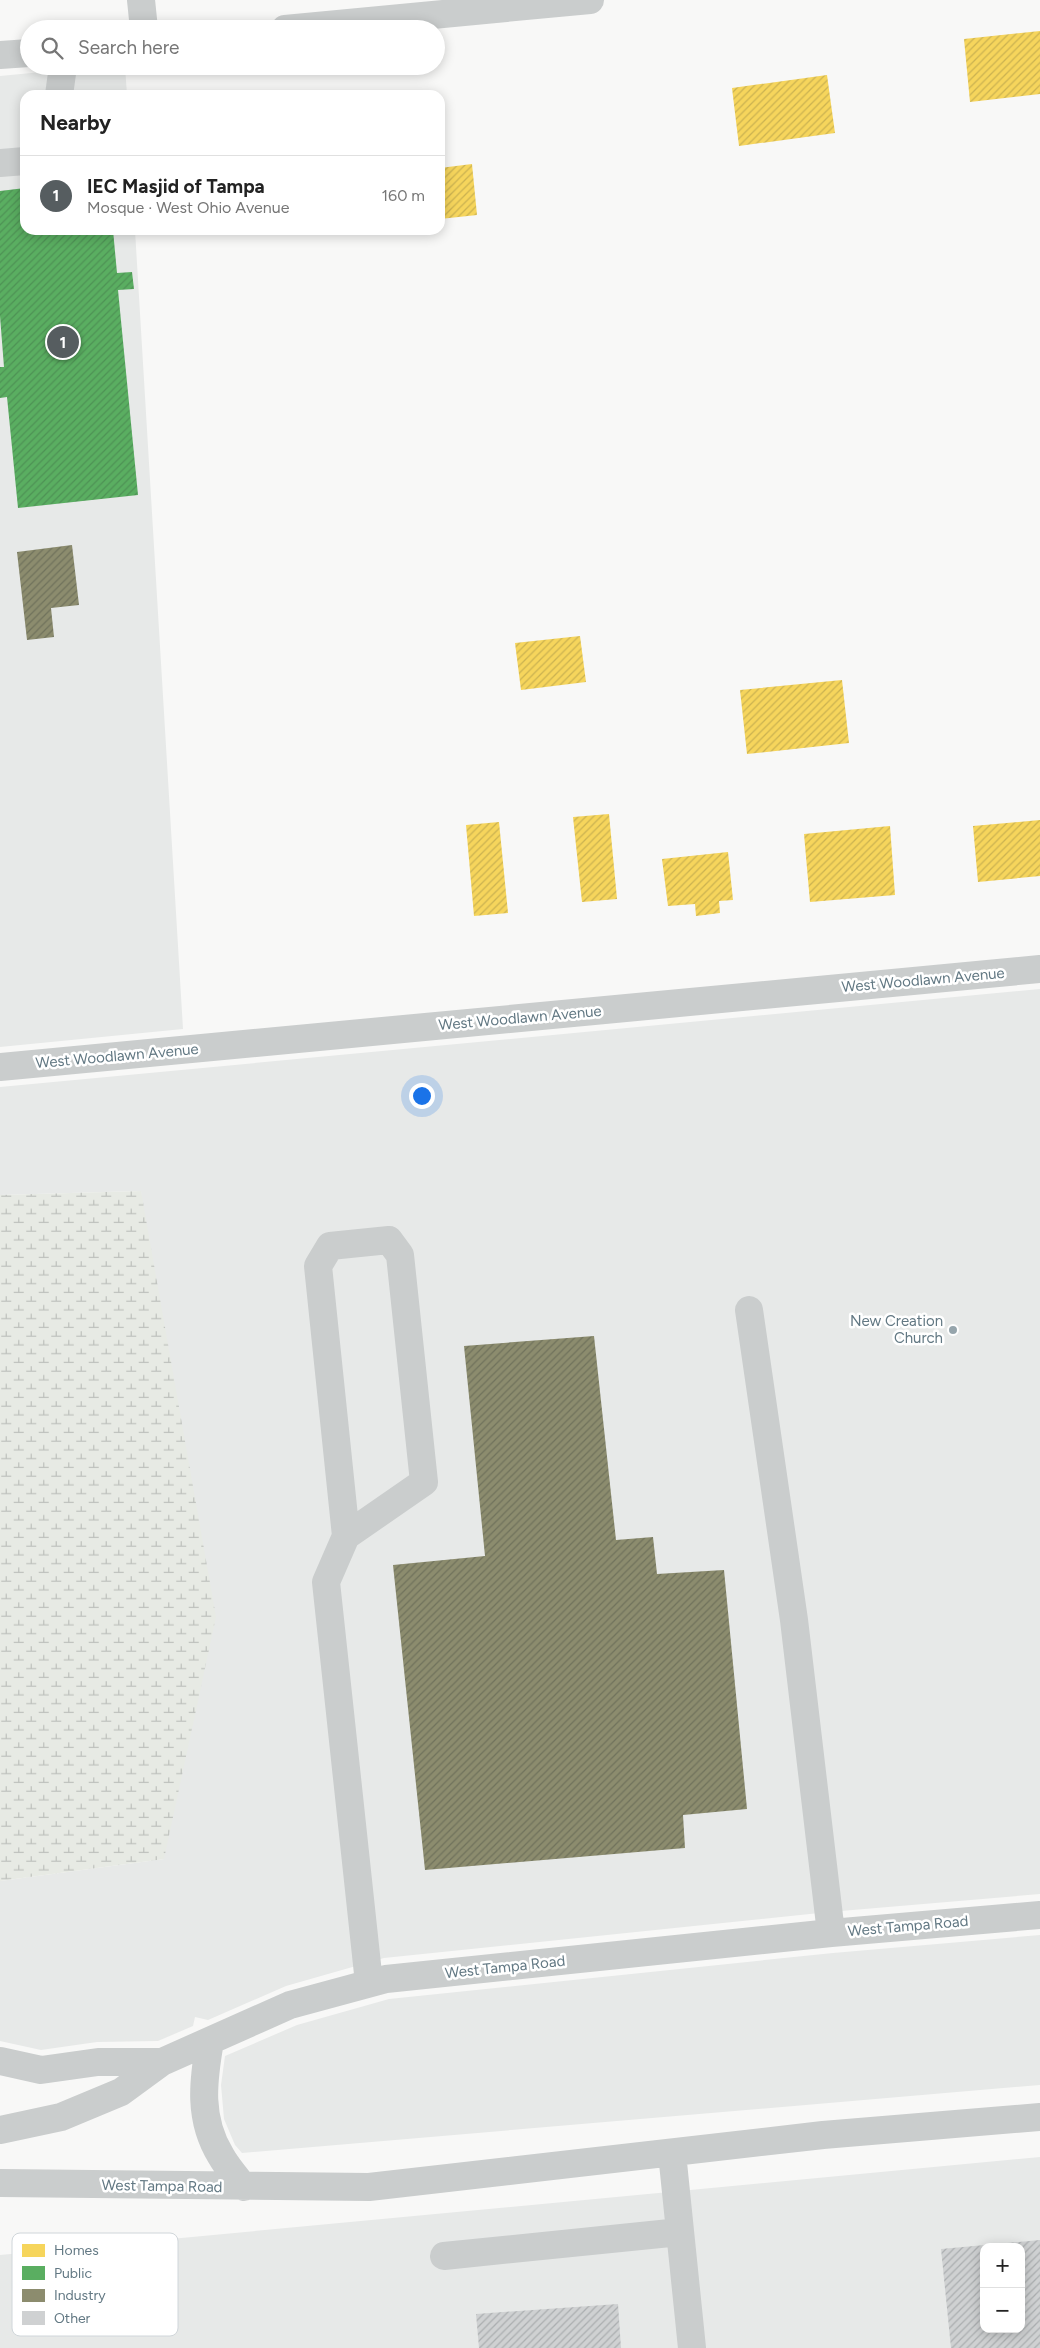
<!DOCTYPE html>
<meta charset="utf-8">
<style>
body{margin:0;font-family:Figtree,sans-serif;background:#f6f6f6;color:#222}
.controls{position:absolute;right:15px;bottom:15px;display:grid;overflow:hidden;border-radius:10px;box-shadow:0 2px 12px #0003}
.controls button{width:45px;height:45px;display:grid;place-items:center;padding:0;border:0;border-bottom:1px solid #e0e0e0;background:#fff;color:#222;font:25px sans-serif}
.you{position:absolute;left:421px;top:1095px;width:18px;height:18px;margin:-12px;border:4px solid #fff;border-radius:50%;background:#1a73e8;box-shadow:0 0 0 8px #1a73e833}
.badge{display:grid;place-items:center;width:32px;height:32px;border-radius:50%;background:#565d60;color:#fff;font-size:16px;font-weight:700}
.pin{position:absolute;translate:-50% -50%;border:2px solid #fff;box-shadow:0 1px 5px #0006}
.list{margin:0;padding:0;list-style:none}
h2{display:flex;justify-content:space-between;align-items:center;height:65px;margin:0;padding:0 20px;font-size:21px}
h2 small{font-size:16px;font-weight:400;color:#767676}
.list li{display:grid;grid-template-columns:32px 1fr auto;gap:15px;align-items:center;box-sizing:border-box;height:80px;padding:0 20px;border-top:1px solid #e0e0e0}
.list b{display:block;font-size:19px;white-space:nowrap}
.list p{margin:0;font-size:16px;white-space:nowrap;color:#767676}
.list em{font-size:16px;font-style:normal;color:#767676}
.icon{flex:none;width:28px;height:28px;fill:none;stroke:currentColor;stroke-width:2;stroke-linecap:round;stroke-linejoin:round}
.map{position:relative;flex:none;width:1040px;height:2348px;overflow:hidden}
.search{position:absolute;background:#fff;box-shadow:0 2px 12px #0003;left:20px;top:20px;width:425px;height:55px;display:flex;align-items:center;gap:12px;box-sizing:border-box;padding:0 18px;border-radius:28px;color:#767676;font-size:19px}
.panel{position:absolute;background:#fff;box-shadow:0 2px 12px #0003;left:20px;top:90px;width:425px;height:145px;border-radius:15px}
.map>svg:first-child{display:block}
.built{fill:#e7e9e8;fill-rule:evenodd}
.wetland{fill:url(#wetland-marsh)}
.homes{fill:url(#homes-hatch)}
.public{fill:url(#public-hatch)}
.industry{fill:url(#industry-hatch)}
.building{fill:url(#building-hatch);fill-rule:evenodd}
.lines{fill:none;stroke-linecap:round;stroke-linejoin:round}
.minor{stroke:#cacdcd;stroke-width:28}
.poi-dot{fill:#96a5ac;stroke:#fff;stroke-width:2}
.labels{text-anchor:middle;stroke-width:5;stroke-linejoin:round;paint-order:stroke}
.street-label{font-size:15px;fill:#627883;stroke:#fff}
.poi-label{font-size:15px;fill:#627883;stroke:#fff;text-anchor:end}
.key{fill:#fff;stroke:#d0d6da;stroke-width:1}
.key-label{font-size:14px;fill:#627883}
</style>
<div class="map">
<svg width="1040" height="2348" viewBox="0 0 1040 2348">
<defs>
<pattern id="wetland-marsh" width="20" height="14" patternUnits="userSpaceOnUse" patternTransform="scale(1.25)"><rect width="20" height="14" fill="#e7eae4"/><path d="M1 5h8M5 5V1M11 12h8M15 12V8" fill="none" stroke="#bfc2be"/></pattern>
<pattern id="homes-hatch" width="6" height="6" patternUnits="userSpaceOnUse" patternTransform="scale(1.25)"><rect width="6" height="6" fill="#f6d55c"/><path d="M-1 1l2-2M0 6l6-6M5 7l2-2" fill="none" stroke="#cbb251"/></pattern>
<pattern id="public-hatch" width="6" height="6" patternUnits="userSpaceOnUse" patternTransform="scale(1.25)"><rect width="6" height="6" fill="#5aae61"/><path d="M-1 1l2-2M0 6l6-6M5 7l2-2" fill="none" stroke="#4e9255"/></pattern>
<pattern id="industry-hatch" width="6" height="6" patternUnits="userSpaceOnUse" patternTransform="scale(1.25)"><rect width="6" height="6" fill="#8c8c6e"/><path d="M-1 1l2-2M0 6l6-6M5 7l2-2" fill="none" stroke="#70725c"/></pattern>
<pattern id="building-hatch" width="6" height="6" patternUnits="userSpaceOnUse" patternTransform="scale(1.25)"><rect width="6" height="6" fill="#cfd1d2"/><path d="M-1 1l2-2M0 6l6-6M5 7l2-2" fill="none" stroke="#abaeb0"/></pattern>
</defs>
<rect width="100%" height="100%" fill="#f8f8f7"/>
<!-- built -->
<path class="built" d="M104 66H125L127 95H25V230H135L183 1029 0 1047V76Z
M1040 989V1894L829 1912 384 1958 286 1986 208 2020 195 2017 193 2026 158 2041 97 2042 41 2050 0 2041V1881L164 1859 141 1191 0 1195V1087Z
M1040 1935V2085L242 2153 235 2145 224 2119 221 2085 225 2056 297 2025 389 1999 833 1953Z
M1040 2157V2348H0V2255ZM984 2247H1021V2329H984Z"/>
<!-- wetland -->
<path class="wetland" d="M141 1191 216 1617 164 1859 0 1881V1195Z"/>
<!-- homes -->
<path class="homes" d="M1040 31V94L970 102 964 39Z
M827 75 835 133 739 146 732 88Z
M472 164 477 215 440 219V168Z
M580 636 586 682 521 690 515 643Z
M842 680 849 743 747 754 740 690Z
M609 814 617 899 582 902 573 817Z
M1040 820V876L978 882 973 826Z
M499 822 508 913 474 916 466 825Z
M890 826 895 895 810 902 804 834Z
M728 852 733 900 719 901 720 913 696 916 695 904 668 906 662 859Z"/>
<!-- public -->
<path class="public" d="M25 188V230H113L117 273 132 272 134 289 118 290 138 495 18 508 7 397 0 398V367H4L0 316V191Z"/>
<!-- industry -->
<path class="industry" d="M72 545 79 605 51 608 54 637 27 640 17 552Z
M594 1336 616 1540 653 1537 657 1574 724 1570 747 1809 683 1815 685 1848 425 1870 393 1565 485 1556 464 1346Z"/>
<!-- building -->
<path class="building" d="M1040 2240V2348H951L941 2249ZM984 2247H1021V2329H984Z
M618 2304 621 2348H479L476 2314Z"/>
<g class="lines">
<!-- minor -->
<path class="minor" d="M141 0 144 29
M285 29 590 0
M0 55 29 53
M59 95 63 66
M0 163 25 161
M0 1067 1040 969
M749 1310 794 1620 831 1933
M346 1536 318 1266 330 1246 389 1240 400 1255 424 1482 346 1536 326 1582 369 1983
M210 2041C203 2081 198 2119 221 2156 227 2167 236 2177 244 2187
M0 2061 41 2070 98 2062H162
M0 2130 61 2117 121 2092 162 2062 290 2005 386 1979 831 1933 1040 1915
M672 2153 692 2348
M0 2183 369 2187 823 2135 1040 2117
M444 2256 680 2232"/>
</g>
<!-- markers -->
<circle class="poi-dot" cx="953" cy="1330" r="5"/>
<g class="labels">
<!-- street labels -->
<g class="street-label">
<text transform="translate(923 980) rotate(-5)" y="5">West Woodlawn Avenue</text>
<text transform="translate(520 1018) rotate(-5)" y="5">West Woodlawn Avenue</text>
<text transform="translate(117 1056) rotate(-5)" y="5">West Woodlawn Avenue</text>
<text transform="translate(908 1926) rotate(-5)" y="5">West Tampa Road</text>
<text transform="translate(505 1967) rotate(-6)" y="5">West Tampa Road</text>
<text transform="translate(162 2186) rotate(1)" y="5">West Tampa Road</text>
</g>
<!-- poi labels -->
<g class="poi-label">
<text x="943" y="1326">New Creation<tspan x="943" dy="17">Church</tspan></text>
</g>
</g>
<!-- legend -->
<rect x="12" y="2233" width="166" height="103" rx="8" class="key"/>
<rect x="22" y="2244" width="23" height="13" fill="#f6d55c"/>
<rect x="22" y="2266" width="23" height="14" fill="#5aae61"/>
<rect x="22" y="2289" width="23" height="13" fill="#8c8c6e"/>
<rect x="22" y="2311" width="23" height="14" fill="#cfd1d2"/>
<g class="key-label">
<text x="54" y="2255">Homes</text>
<text x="54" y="2278">Public</text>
<text x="54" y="2300">Industry</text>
<text x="54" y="2323">Other</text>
</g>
</svg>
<div class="controls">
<button>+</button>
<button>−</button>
</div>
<div class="you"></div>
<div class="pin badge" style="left:63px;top:342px">1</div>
<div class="search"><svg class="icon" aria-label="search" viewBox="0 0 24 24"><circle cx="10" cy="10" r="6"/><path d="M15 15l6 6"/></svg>Search here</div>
<section class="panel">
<h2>Nearby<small></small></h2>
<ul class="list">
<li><span class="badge">1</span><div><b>IEC Masjid of Tampa</b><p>Mosque · West Ohio Avenue</p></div><em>160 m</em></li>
</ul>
</section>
</div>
